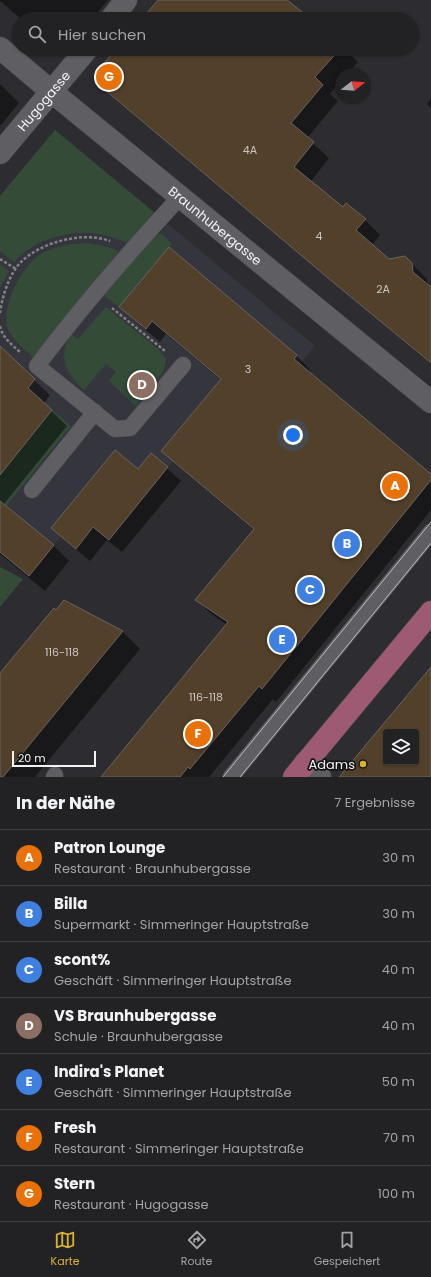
<!DOCTYPE html>
<html lang="de">
<meta charset="utf-8">
<style>
body{margin:0;font-family:Poppins,sans-serif;background:#2a292c;color:#f1f3f6}
.controls{position:absolute;right:12px;bottom:12px;display:grid;overflow:hidden;border-radius:4px;box-shadow:0 1px 3px #0004}
.controls button{width:36px;height:36px;display:grid;place-items:center;padding:0;border:0;border-bottom:1px solid #3f3e41;background:#222124;color:#f1f3f6;font:20px sans-serif}
.compass{position:absolute;left:335px;top:68px;width:36px;height:36px;border-radius:50%;background:#222124;box-shadow:0 1px 3px #0004;rotate:73deg}
.scale{position:absolute;left:12px;bottom:10px;width:84px;box-sizing:border-box;padding-left:4px;border:2px solid #f3f3f5;border-top:0;font-size:11px;line-height:14px;white-space:nowrap;color:#f3f3f5;-webkit-text-stroke:3px #151517;paint-order:stroke}
.you{position:absolute;left:293px;top:435px;width:14px;height:14px;margin:-10px;border:3px solid #fff;border-radius:50%;background:#1a73e8;box-shadow:0 0 0 6px #1a73e833}
.badge{display:grid;place-items:center;width:26px;height:26px;border-radius:50%;background:#dbb333;color:#fff;font-size:13px;font-weight:700}
.pin{position:absolute;translate:-50% -50%;border:2px solid #fff;box-shadow:0 1px 4px #0006}
.list{margin:0;padding:0;list-style:none}
h2{display:flex;justify-content:space-between;align-items:center;height:52px;margin:0;padding:0 16px;font-size:17px}
h2 small{font-size:13px;font-weight:400;color:#a2a3a6}
.list li{display:grid;grid-template-columns:26px 1fr auto;gap:12px;align-items:center;box-sizing:border-box;height:56px;padding:0 16px;border-top:1px solid #3f3e41}
.list b{display:block;font-size:15px;white-space:nowrap}
.list p{margin:0;font-size:13px;white-space:nowrap;color:#a2a3a6}
.list em{font-size:13px;font-style:normal;color:#a2a3a6}
.icon{flex:none;width:22px;height:22px;fill:none;stroke:currentColor;stroke-width:2;stroke-linecap:round;stroke-linejoin:round}
.map{position:relative;flex:none;width:431px;height:777px;overflow:hidden}
.search{position:absolute;background:#222124;box-shadow:0 1px 3px #0004;left:12px;right:12px;top:12px;height:44px;display:flex;align-items:center;gap:10px;box-sizing:border-box;padding:0 14px;border-radius:22px;color:#a2a3a6;font-size:15px}
.sheet{height:444px;background:#222124}
nav{display:flex;justify-content:space-around;align-items:center;box-sizing:border-box;height:56px;border-top:1px solid #3f3e41;background:#222124;font-size:11px;color:#a2a3a6}
nav a{display:grid;justify-items:center;gap:2px}
nav .on{color:#dbb333}
.map>svg:first-child{display:block}
.built{fill:#35353e}
.green{fill:#344b38}
.shadow{fill:#0007}
.building{fill:#53402a;stroke:#686562;fill-rule:evenodd}
.lines{fill:none;stroke-linecap:round;stroke-linejoin:round}
.service-casing{stroke:#4a4a4d;stroke-width:17}
.minor-casing{stroke:#4a4a4d;stroke-width:23}
.primary-casing{stroke:#4a4a4d;stroke-width:23}
.path{stroke:#828184;stroke-width:2.5;stroke-dasharray:3 2;stroke-linecap:butt}
.service{stroke:#5f5e63;stroke-width:16}
.minor{stroke:#5f5e63;stroke-width:22}
.primary{stroke:#9e5a73;stroke-width:22}
.tram{stroke:#bbbbbd;stroke-width:1}
.poi-dot{fill:#dbb333;stroke:#151517;stroke-width:1.5}
.labels{text-anchor:middle;stroke-width:3.5;stroke-linejoin:round;paint-order:stroke}
.number-label{font-size:11px;fill:#cbc6c2}
.street-label{font-size:13px;fill:#f3f3f5;stroke:#151517}
.poi-label{font-size:13px;fill:#f3f3f5;stroke:#151517;text-anchor:end}
</style>
<div class="map">
<svg width="431" height="777" viewBox="0 0 431 777">
<rect width="100%" height="100%" fill="#2d2c30"/>
<!-- built -->
<path class="built" d="M55 130 315 346 247 428 173 461 109 540 94 527 76 549 61 536 29 576 0 552V196Z"/>
<!-- green -->
<path class="green" d="M55 130 155 213 128 243C116 238 104 234 91 233 70 231 43 238 26 251 22 254 18 258 14 262L0 251V196Z
M162 234 172 244 119 307 103 295 155 235Z
M85 243 104 246 119 251 33 357C24 349 13 341 8 329 0 308 22 265 41 254 55 246 69 244 85 243Z
M0 264 9 271 0 288Z
M106 307 157 348 166 359 164 370 136 406 109 381 116 372 106 364 84 390C66 374 57 357 71 334L78 339Z
M52 410 71 426 6 506 0 501V475Z
M0 567 23 579 0 607Z"/>
<!-- shadow -->
<path class="shadow" d="M0 0H108L92 19H21L0 1Z
M118 49H345L358 62 347 74H341V81L330 94 338 101 307 138 329 158 311 181 343 208 365 220 380 235 372 245 389 261 411 263 427 279 428 285 431 288V364L115 99 99 83Z
M0 84 19 103 0 126Z
M431 98V108L427 104Z
M169 249 297 356 310 370 309 372 431 475V510L276 702 273 699 209 777H102L227 625 210 613 197 600 254 530 176 464 162 451 221 380 166 334 160 342 134 320 120 307Z
M0 348 50 395 44 404 67 426 4 504 54 546 69 561 45 591 0 554Z
M151 454 181 481 122 552 107 540 90 561 66 541 53 528 138 470Z
M64 601 123 632 140 649 35 777H0V680Z"/>
<!-- building -->
<path class="building" d="M158 0H287L311 19H142Z
M116 49H340L315 77 323 85 291 123 314 142 294 167 343 207 346 203 366 219 356 230 389 259 405 256 412 263 413 272 431 287V363L334 283 98 84 95 74Z
M169 247 297 355 294 359 431 474V480L262 689 259 686 190 769 188 767 180 777H101L228 622 195 600 254 529 161 451 221 379 152 321 146 329 119 307Z
M0 346 35 379 28 388 52 410 0 475Z
M115 450 138 469 151 453 168 467 109 540 93 527 76 549 51 528Z
M0 501 54 545 29 576 0 552Z
M64 600 123 631 3 777H0V673L54 608 56 610Z
M431 667V777H339ZM386 732H416V762H386Z"/>
<g class="lines">
<defs>
<path id="service" d="M180 197C130 251 81 307 37 366L115 429 130 428 183 365
M32 490 95 412
M54 777 55 775
M231 777 431 532"/>
<g id="minor">
<path d="M111 19 126 0"/>
<path id="s1" d="M0 48 52 92 431 402"/>
<path id="s2" d="M0 153 87 49"/>
<path d="M305 763 320 777"/>
</g>
<path id="primary" d="M294 777 431 612"/>
</defs>
<!-- service casing -->
<use href="#service" class="service-casing"/>
<!-- minor casing -->
<use href="#minor" class="minor-casing"/>
<!-- primary casing -->
<use href="#primary" class="primary-casing"/>
<!-- path -->
<path class="path" d="M0 259 16 269
M112 308 165 351
M0 313C2 297 9 274 21 262 41 242 83 231 110 241
M0 326C2 337 11 344 20 352"/>
<!-- service -->
<use href="#service" class="service"/>
<!-- minor -->
<use href="#minor" class="minor"/>
<!-- primary -->
<use href="#primary" class="primary"/>
<!-- tram -->
<path class="tram" d="M223 777 431 522
M240 777 431 543"/>
</g>
<!-- markers -->
<circle class="poi-dot" cx="363" cy="764" r="4"/>
<g class="labels">
<!-- number labels -->
<g class="number-label">
<text x="250" y="154">4A</text>
<text x="319" y="240">4</text>
<text x="383" y="293">2A</text>
<text x="248" y="373">3</text>
<text x="62" y="656">116-118</text>
<text x="206" y="701">116-118</text>
</g>
<!-- street labels -->
<g class="street-label">
<text dy="5" stroke="none"><textPath href="#s2" startOffset="68">Hugogasse</textPath></text>
<text dy="5" stroke="none"><textPath href="#s1" startOffset="279">Braunhubergasse</textPath></text>
</g>
<!-- poi labels -->
<g class="poi-label">
<text x="355" y="769">Adams</text>
</g>
</g>
</svg>
<div class="controls">
<button><svg class="icon" aria-label="layers" viewBox="0 0 24 24"><path d="M12 4l9 5-9 5-9-5zM3 14l9 5 9-5"/></svg></button>
</div>
<svg class="compass" viewBox="-18 -18 36 36"><path d="M0-13l5 13h-10z" fill="#e53935"/><path d="M0 13l5-13h-10z" fill="#a2a3a6"/></svg>
<div class="scale">20 m</div>
<div class="you"></div>
<div class="pin badge" style="left:395px;top:486px;background:#e8710a">A</div>
<div class="pin badge" style="left:347px;top:544px;background:#3f7fe0">B</div>
<div class="pin badge" style="left:310px;top:590px;background:#3f7fe0">C</div>
<div class="pin badge" style="left:142px;top:385px;background:#8d6e63">D</div>
<div class="pin badge" style="left:282px;top:640px;background:#3f7fe0">E</div>
<div class="pin badge" style="left:198px;top:734px;background:#e8710a">F</div>
<div class="pin badge" style="left:109px;top:77px;background:#e8710a">G</div>
<div class="search"><svg class="icon" aria-label="search" viewBox="0 0 24 24"><circle cx="10" cy="10" r="6"/><path d="M15 15l6 6"/></svg>Hier suchen</div>
</div>
<section class="sheet">
<h2>In der Nähe<small>7 Ergebnisse</small></h2>
<ul class="list">
<li><span class="badge" style="background:#e8710a">A</span><div><b>Patron Lounge</b><p>Restaurant · Braunhubergasse</p></div><em>30 m</em></li>
<li><span class="badge" style="background:#3f7fe0">B</span><div><b>Billa</b><p>Supermarkt · Simmeringer Hauptstraße</p></div><em>30 m</em></li>
<li><span class="badge" style="background:#3f7fe0">C</span><div><b>scont%</b><p>Geschäft · Simmeringer Hauptstraße</p></div><em>40 m</em></li>
<li><span class="badge" style="background:#8d6e63">D</span><div><b>VS Braunhubergasse</b><p>Schule · Braunhubergasse</p></div><em>40 m</em></li>
<li><span class="badge" style="background:#3f7fe0">E</span><div><b>Indira's Planet</b><p>Geschäft · Simmeringer Hauptstraße</p></div><em>50 m</em></li>
<li><span class="badge" style="background:#e8710a">F</span><div><b>Fresh</b><p>Restaurant · Simmeringer Hauptstraße</p></div><em>70 m</em></li>
<li><span class="badge" style="background:#e8710a">G</span><div><b>Stern</b><p>Restaurant · Hugogasse</p></div><em>100 m</em></li>
</ul>
</section>
<nav>
<a class="on"><svg class="icon" aria-label="map" viewBox="0 0 24 24"><path d="M3 6l6-2 6 2 6-2v14l-6 2-6-2-6 2zM9 4v14M15 6v14"/></svg>Karte</a>
<a><svg class="icon" aria-label="directions" viewBox="0 0 24 24"><path d="M12 3l9 9-9 9-9-9zM9 14v-3h6M13 9l2 2-2 2"/></svg>Route</a>
<a><svg class="icon" aria-label="saved" viewBox="0 0 24 24"><path d="M7 4h10v16l-5-4-5 4z"/></svg>Gespeichert</a>
</nav>
